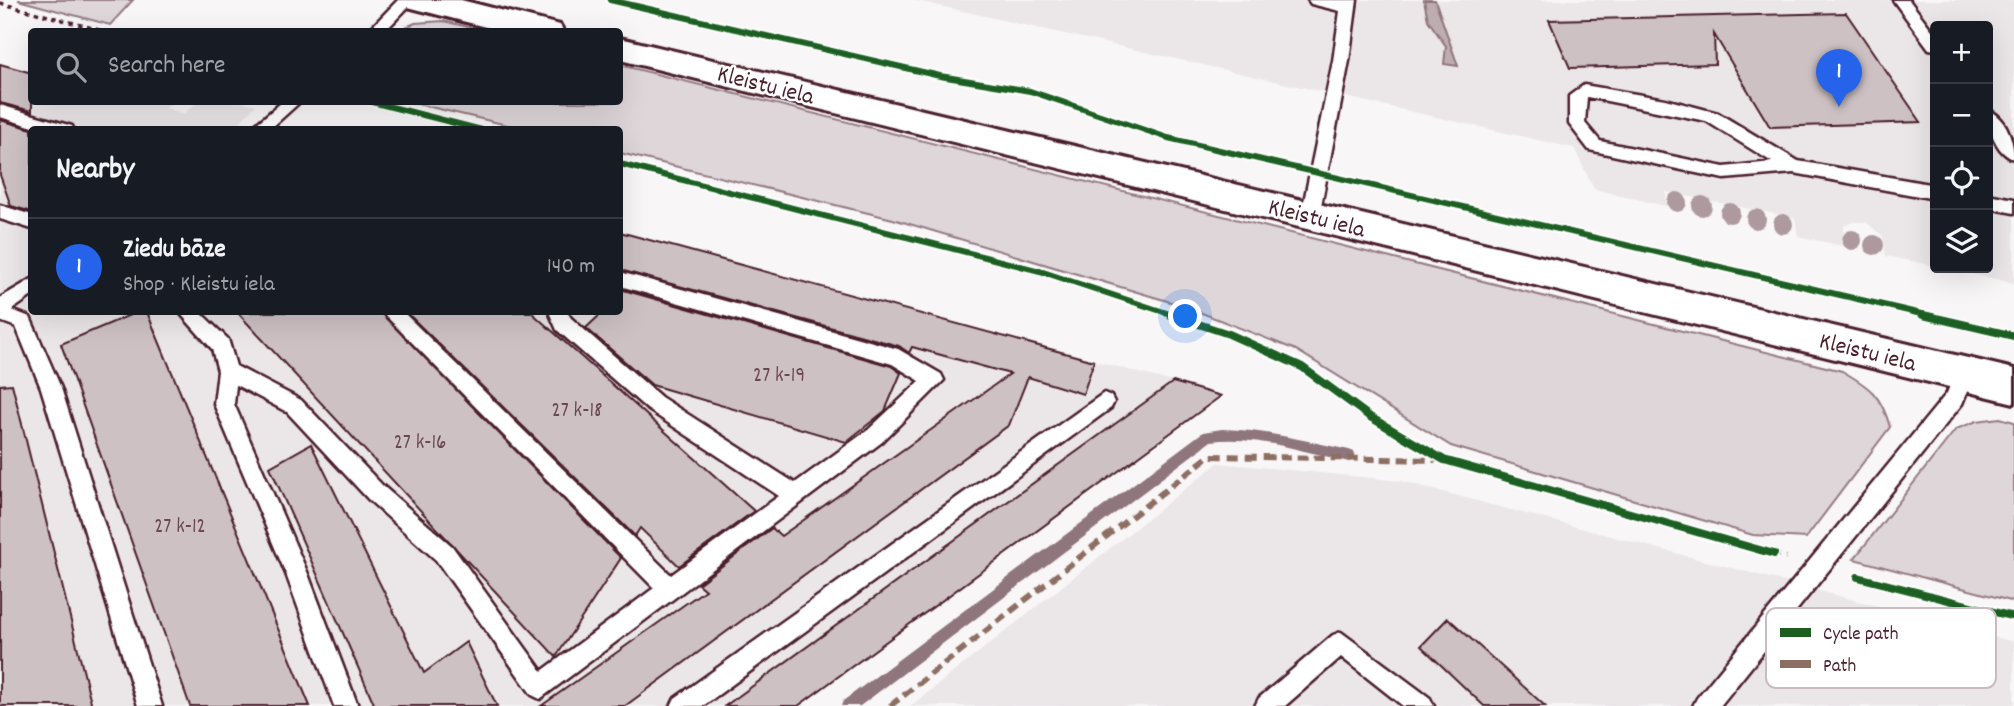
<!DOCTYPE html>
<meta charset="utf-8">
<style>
body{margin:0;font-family:Dekko,sans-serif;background:#242831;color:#f1f3f6}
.controls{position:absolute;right:21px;top:21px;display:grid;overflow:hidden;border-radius:7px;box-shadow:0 7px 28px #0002}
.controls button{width:63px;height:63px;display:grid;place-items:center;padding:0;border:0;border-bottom:2px solid #363941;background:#171b24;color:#f1f3f6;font:35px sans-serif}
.you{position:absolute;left:1186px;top:317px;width:24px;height:24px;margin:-18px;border:5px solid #fff;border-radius:50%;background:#1a73e8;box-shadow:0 0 0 10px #1a73e833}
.badge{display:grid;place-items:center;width:46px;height:46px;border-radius:50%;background:#2563eb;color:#fff;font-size:23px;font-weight:700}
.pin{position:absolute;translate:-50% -58px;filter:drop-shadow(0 2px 4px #0008)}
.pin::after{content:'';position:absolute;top:37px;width:24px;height:21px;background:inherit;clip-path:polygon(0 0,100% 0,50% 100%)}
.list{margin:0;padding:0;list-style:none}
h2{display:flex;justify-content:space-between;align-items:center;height:91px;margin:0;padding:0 28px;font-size:30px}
h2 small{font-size:23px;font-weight:400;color:#9ea1a6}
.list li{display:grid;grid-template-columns:46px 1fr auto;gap:21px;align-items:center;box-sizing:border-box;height:98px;padding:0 28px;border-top:2px solid #363941}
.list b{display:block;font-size:26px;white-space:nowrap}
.list p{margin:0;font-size:23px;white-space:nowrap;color:#9ea1a6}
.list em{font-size:23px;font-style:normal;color:#9ea1a6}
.icon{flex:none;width:38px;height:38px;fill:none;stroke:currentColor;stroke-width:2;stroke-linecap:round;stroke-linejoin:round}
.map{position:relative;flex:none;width:2014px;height:706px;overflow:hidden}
.search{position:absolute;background:#171b24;box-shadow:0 7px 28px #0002;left:28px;top:28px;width:595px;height:77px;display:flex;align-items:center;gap:18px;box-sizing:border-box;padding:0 24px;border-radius:7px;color:#9ea1a6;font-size:26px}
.panel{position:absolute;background:#171b24;box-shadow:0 7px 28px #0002;left:28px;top:126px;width:595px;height:189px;border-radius:7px}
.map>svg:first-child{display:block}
.built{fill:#ebe6e8}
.green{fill:#ded6d9;stroke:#947a82;stroke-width:2}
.water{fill:#bdadb0;stroke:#8f747b;stroke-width:2}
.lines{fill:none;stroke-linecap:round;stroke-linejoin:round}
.stream{fill:#8f747b;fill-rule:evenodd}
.building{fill:#cdc1c4;stroke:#4a1f2b;stroke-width:2}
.service-casing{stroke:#4a1f2b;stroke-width:5}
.secondary-casing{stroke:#4a1f2b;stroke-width:6}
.path-far1{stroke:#4a1f2b;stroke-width:3.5;stroke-dasharray:4.5 4.5;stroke-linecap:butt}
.path{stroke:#4a1f2b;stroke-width:4.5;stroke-dasharray:6 6;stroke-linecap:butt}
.service{fill:#fff;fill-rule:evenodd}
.secondary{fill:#fff;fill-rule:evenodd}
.quiet{stroke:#8d6e63;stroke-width:6;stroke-dasharray:11 6;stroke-linecap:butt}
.cycleway-far1-casing{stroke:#fff;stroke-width:10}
.cycleway-casing{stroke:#fff;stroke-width:12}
.cycleway-far1{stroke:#1b5e20;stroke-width:6}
.cycleway{stroke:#1b5e20;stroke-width:8}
.tree{fill:#ad999e}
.labels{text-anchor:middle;stroke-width:5;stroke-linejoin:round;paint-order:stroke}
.number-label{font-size:21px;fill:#6b4851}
.street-label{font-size:24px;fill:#4a1f2b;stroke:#fff}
.key{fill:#fff;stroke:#c9bcbf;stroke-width:2}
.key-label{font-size:19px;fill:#4a1f2b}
</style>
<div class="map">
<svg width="2014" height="706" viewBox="0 0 2014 706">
<rect width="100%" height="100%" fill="#f8f6f7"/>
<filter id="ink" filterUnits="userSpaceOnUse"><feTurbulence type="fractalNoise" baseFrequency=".0143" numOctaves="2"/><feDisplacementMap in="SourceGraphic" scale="14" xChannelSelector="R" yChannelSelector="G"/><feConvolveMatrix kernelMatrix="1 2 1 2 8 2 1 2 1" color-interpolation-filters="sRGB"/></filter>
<g filter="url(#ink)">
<!-- built -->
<path class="built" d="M913 0H2014V283L1943 268H1988V26H1935V266L1886 256 1883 236 1866 222H1853L1844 226 1843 246 1798 236 1795 218 1666 192V206L1594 189 1574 148Z
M0 64 31 73 32 102H183H173L166 108 184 114 197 102H242L256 105 237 125 251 129 32 130V312H620V232L1173 382 798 706H0Z
M1218 463 1401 481 2014 642V706H911Z"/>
<!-- green -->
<path class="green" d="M18 0H133L110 25Z
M443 21 486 31H397L415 23Z
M620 65 1842 371C1870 387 1881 395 1890 427L1806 538 1753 535 1451 446 1296 350 1184 306 893 219 620 153V130L524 129 409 102H620Z
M2000 418 2014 422V602L1854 559 1956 429 1977 421Z"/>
<!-- water -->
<path class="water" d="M1424 0H1435L1458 66 1444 64 1446 46 1428 20Z"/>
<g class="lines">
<!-- stream -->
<path class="stream" d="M1222 429C1265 430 1307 441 1349 450L1354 452 1355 456 1354 460 1349 462C1305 452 1256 435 1211 441L860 706H841L843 701 1203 432Z"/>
</g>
<!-- building -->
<path class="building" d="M1846 13 1921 122 1770 127 1714 34 1715 64 1570 68 1549 20Z
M0 64 32 73V111L0 103Z
M0 120 32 129V212L11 206 0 175Z
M620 232 1094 361 1083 394 1028 377 1009 425 625 706H541L705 590 698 584 772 528 781 536 1010 374 912 347 909 353 899 346 620 270Z
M620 289 891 366 901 373 885 411 846 442 652 385 586 328 603 312H620Z
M137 312H147L310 706H190L61 344Z
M237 312H380L621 558 556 657Z
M406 312H531L754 511 679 566 640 528 635 536Z
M1173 382 1221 396 798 706H725Z
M12 384 92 706H0V385Z
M311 444 424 673 466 642 497 706H375L270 467Z
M1448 618 1545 706H1484L1421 646Z"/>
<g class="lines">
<defs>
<path id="service" d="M398 0H415L384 32H367Z
M1308 0H1357L1349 61 1319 216 1310 223 1301 216 1333 61 1340 11 1311 4Z
M1893 0H1909L1935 34V50L1929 49Z
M1584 85 1665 99 1718 113 1798 161 1935 185V199L1794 173 1724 179 1589 150 1569 124V96ZM1587 97 1706 121 1772 162 1724 167 1600 141 1585 123Z
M282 102H300L269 130H249Z
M0 105 72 126 74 130H43L0 117Z
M1988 110C2007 116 2014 143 2014 159 1996 154 1987 126 1988 110Z
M1988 194 2014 199V213L1988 208Z
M0 205 32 215V229L0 219Z
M620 272 898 349 941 374 944 380 882 442 540 699 532 695 436 560 369 500 287 412 236 385 234 404 308 574 358 706H334L286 574 214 404 218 371 212 349 179 312H200L228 339 236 366 301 400 383 486 452 546 542 671 654 588 382 312H403L671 575 779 496 647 409 557 330 549 312H567L571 318 661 397 795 483 868 430 920 381 892 364 620 286Z
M32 279V296L12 310 30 317 61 388 162 706H138L41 388 16 327 0 321V298Z
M1964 366 1971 368 1974 374 1962 404 1720 706H1693L1697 698 1947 393 1957 368Z
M1104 393 1111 396 1114 402 1111 408 703 706H671L675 698Z
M1341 632 1430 698 1434 706H1403L1341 657 1285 706H1255L1259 698 1333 635Z"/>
<path id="secondary" d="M404 0H461L560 25 564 32H505L408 7Z
M620 38 2014 369V403L620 60Z"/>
</defs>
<!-- service casing -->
<use href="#service" class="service-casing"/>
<!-- secondary casing -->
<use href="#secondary" class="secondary-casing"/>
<!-- path-far1 -->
<path class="path-far1" d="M0 3 107 32"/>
<!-- path -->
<path class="path" d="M1774 554 1786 557"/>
<!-- service -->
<use href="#service" class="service"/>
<!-- secondary -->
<use href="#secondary" class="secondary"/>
<!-- quiet -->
<path class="quiet" d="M890 706 1209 456 1437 460"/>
<defs>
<path id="cycleway-far1" d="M610 0 940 76 1030 91 1168 138 1930 316
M372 102 482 130
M620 164 1040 271 1176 316"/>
<path id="cycleway" d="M1171 315 1229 334 1302 367 1370 417 1444 460 1774 554
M1923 315 2014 336
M1858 577 2014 617"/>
</defs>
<!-- cycleway-far1 casing -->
<use href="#cycleway-far1" class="cycleway-far1-casing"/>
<!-- cycleway casing -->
<use href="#cycleway" class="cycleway-casing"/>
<!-- cycleway-far1 -->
<use href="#cycleway-far1" class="cycleway-far1"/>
<!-- cycleway -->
<use href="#cycleway" class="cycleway"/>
</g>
<!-- trees -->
<g class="tree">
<circle cx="1677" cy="202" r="10"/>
<circle cx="1702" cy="206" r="10"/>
<circle cx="1730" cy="213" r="10"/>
<circle cx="1756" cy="219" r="10"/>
<circle cx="1783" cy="224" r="10"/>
<circle cx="1852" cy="240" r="10"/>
<circle cx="1874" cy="245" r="10"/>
</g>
</g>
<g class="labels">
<!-- number labels -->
<g class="number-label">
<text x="779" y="381">27 k-19</text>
<text x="577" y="416">27 k-18</text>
<text x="420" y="448">27 k-16</text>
<text x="180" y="532">27 k-12</text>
</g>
<!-- street labels -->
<g class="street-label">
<text transform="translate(766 84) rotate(14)" y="8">Kleistu iela</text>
<text transform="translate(1317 217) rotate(14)" y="8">Kleistu iela</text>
<text transform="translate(1868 351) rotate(14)" y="8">Kleistu iela</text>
</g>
</g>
<!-- legend -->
<rect x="1766" y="608" width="230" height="80" rx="10" class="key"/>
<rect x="1780" y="628" width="31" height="9" fill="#1b5e20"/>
<rect x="1780" y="660" width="31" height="8" fill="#8d6e63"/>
<g class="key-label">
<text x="1823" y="639">Cycle path</text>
<text x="1823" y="671">Path</text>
</g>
</svg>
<div class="controls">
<button>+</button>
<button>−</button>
<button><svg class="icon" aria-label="locate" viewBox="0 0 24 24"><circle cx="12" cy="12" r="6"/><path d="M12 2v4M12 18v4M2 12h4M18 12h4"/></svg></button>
<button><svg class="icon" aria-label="layers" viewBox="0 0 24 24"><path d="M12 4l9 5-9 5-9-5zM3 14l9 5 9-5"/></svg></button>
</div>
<div class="you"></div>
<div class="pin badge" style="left:1839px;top:107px">1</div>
<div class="search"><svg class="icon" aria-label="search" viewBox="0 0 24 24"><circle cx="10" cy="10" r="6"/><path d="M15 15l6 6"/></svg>Search here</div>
<section class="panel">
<h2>Nearby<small></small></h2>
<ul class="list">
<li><span class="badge">1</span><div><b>Ziedu bāze</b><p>Shop · Kleistu iela</p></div><em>140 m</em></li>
</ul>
</section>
</div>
